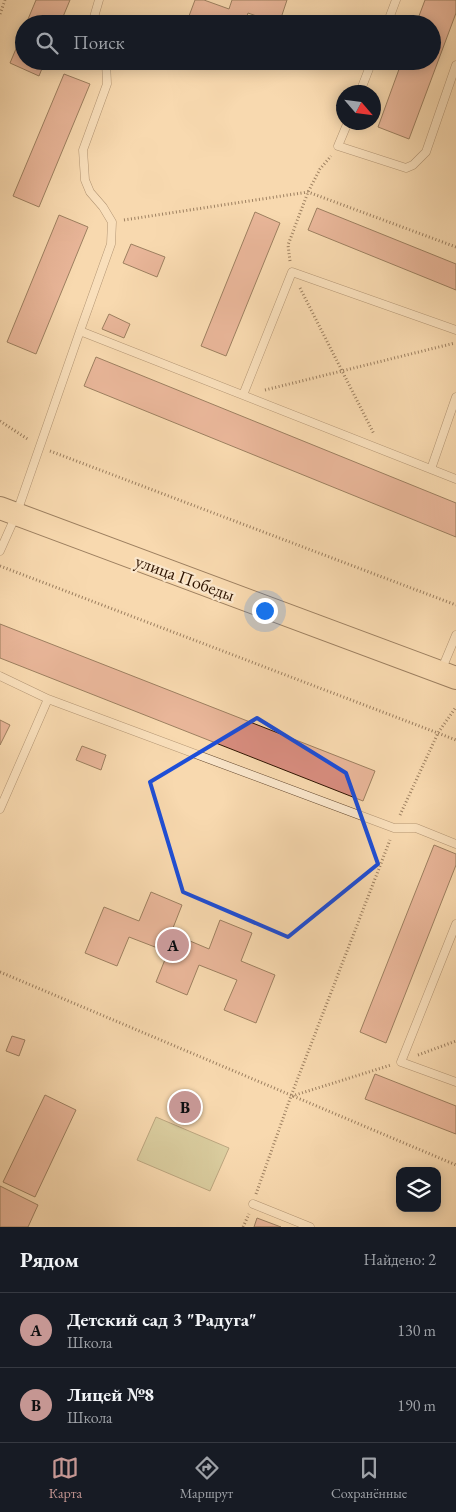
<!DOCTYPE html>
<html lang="ru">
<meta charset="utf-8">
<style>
body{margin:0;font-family:"EB Garamond",serif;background:#242831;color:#f1f3f6}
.controls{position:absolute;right:15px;bottom:15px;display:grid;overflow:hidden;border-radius:10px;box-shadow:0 2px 12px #0003}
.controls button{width:45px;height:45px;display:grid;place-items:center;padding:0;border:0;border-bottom:1px solid #363941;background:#171b24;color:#f1f3f6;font:25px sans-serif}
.compass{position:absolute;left:336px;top:85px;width:45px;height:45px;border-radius:50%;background:#171b24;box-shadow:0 2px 12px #0003;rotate:118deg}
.you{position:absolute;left:264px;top:610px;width:18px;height:18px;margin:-12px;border:4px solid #fff;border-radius:50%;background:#1a73e8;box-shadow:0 0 0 8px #1a73e833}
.badge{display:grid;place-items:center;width:32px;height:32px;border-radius:50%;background:#c59692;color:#111;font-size:16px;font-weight:700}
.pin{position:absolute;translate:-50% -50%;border:2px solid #fff;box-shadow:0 1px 5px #0006}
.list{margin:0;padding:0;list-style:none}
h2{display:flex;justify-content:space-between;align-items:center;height:65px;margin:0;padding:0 20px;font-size:21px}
h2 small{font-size:16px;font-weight:400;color:#9ea1a6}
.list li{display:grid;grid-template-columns:32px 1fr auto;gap:15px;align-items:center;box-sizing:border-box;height:75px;padding:0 20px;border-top:1px solid #363941}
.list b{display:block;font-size:19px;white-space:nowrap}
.list p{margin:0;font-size:16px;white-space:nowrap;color:#9ea1a6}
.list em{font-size:16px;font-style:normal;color:#9ea1a6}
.icon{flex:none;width:28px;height:28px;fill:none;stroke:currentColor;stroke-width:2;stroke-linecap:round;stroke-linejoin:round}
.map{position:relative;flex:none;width:456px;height:1227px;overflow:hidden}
.search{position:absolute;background:#171b24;box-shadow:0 2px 12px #0003;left:15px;right:15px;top:15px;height:55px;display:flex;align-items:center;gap:12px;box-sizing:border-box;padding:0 18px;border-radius:28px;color:#9ea1a6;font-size:19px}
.sheet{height:215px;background:#171b24}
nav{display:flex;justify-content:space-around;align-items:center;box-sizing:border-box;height:70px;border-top:1px solid #363941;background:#171b24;font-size:14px;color:#9ea1a6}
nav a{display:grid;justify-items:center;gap:2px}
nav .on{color:#c59692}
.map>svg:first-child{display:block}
.green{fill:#b9c08e;stroke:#746a47}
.building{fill:#d88d7f;stroke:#2f1400}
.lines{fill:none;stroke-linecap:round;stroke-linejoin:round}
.service-casing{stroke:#61452c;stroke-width:9}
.primary-casing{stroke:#2f1400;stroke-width:24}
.path{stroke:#2f1400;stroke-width:3;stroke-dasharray:1 2.5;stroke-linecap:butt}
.service{stroke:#fae6cb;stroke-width:8}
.primary{stroke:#f8d9af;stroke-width:22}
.marked{fill:none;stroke:#1d4ed8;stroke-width:4;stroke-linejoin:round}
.labels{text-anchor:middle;stroke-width:4.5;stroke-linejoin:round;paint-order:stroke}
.street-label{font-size:18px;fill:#2f1400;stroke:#fae6cb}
</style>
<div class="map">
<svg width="456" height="1227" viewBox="0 0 456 1227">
<rect width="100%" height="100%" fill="#f8d9af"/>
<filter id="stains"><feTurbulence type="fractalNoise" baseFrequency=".004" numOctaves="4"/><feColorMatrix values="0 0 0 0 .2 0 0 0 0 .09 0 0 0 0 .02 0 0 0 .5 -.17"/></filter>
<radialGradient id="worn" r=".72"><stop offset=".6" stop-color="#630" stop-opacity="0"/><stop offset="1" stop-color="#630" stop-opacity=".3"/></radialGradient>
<!-- green -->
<path class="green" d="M156 1117 229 1148 210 1191 137 1160Z"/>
<!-- building -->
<path class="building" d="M36 0H70L60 24H26Z
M195 0H204L229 9 232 0H287L279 24 248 13 244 24H186Z
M425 0H456V13L409 139 378 127 402 61H432V24H416Z
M24 30V61H45L39 76 10 63Z
M64 74 90 84 39 207 13 196Z
M317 208 456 264V290L308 230Z
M255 212 280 223 226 356 201 346Z
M59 215 88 227 36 354 7 342Z
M131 244 165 257 157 277 123 263Z
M109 314 130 324 124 338 102 329Z
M96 357 456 503V537L84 386Z
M0 624 375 771 363 801 0 658Z
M0 720 10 725 0 745Z
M82 746 106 755 101 770 76 760Z
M434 845 456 854V865L386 1043 360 1032Z
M151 892 182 905 171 933 209 949 220 920 252 933 241 961 275 975 256 1023 224 1010 237 980 199 965 187 995 156 982 168 952 129 937 117 966 85 953 104 907 139 921Z
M12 1036 25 1040 19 1056 6 1051Z
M375 1074 456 1106V1134L365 1099Z
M45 1095 76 1110 35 1197 3 1182Z
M0 1186 38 1205 28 1227H0Z
M257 1218 281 1227H254Z"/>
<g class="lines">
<defs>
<path id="service" d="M92 24 99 0
M387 24 396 0
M360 92 372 61
M348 122 338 146 406 168 413 165 426 152 456 65
M80 331 111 244 112 222 103 207 90 192 85 180 83 150 107 84 106 61
M243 395 292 272 456 330
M431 469 456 397
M0 551 16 515 80 331 456 479
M441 671 456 635
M0 676 48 699 0 809
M48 699 394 828H416L456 844
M456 924 401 1062 456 1082
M253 1204 310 1227"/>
<path id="primary" d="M0 508 456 678"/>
</defs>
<!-- service casing -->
<use href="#service" class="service-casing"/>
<!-- primary casing -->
<use href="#primary" class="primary-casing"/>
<!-- path -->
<path class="path" d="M0 14 5 0
M124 220 308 192 456 247
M290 261 288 245 308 192 320 169 331 156
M300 288 374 434
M265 390 455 343
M0 421 29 440
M50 451 456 605
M0 566 456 740
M400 815 438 733 456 707
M0 972 456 1165
M418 1055 456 1041
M292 1096 391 1065
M256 1194 291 1096 390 840
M243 1227 249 1214"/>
<!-- service -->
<use href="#service" class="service"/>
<!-- primary -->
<use href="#primary" class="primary"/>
</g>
<!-- marked area -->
<path d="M0 0H456V1227H0ZM257 718 346 773 378 864 288 937 183 892 150 782Z" fill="#f8d9af" fill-opacity=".55" fill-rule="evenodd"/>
<path class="marked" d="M257 718 346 773 378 864 288 937 183 892 150 782Z"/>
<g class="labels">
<!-- street labels -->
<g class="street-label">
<text transform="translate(185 578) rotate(20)" y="6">улица Победы</text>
</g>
</g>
<rect width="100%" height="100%" filter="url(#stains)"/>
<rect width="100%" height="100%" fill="url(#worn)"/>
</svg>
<div class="controls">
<button><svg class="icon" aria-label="layers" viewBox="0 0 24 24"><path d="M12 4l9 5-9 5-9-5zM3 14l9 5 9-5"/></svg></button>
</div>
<svg class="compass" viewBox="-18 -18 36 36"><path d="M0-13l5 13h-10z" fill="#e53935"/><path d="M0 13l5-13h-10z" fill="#9ea1a6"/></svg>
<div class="you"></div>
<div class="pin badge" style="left:173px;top:945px">A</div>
<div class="pin badge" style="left:185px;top:1107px">B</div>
<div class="search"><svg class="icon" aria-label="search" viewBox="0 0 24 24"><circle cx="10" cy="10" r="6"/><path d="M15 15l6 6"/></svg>Поиск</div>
</div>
<section class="sheet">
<h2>Рядом<small>Найдено: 2</small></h2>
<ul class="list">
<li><span class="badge">A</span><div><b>Детский сад 3 &quot;Радуга&quot;</b><p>Школа</p></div><em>130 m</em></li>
<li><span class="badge">B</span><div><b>Лицей №8</b><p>Школа</p></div><em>190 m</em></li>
</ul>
</section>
<nav>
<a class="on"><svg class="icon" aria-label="map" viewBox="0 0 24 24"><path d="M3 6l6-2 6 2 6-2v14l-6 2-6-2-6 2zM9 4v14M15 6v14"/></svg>Карта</a>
<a><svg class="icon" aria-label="directions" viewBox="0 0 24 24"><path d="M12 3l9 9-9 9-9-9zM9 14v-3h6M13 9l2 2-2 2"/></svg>Маршрут</a>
<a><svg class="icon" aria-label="saved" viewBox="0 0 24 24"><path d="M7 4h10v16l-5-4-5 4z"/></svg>Сохранённые</a>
</nav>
